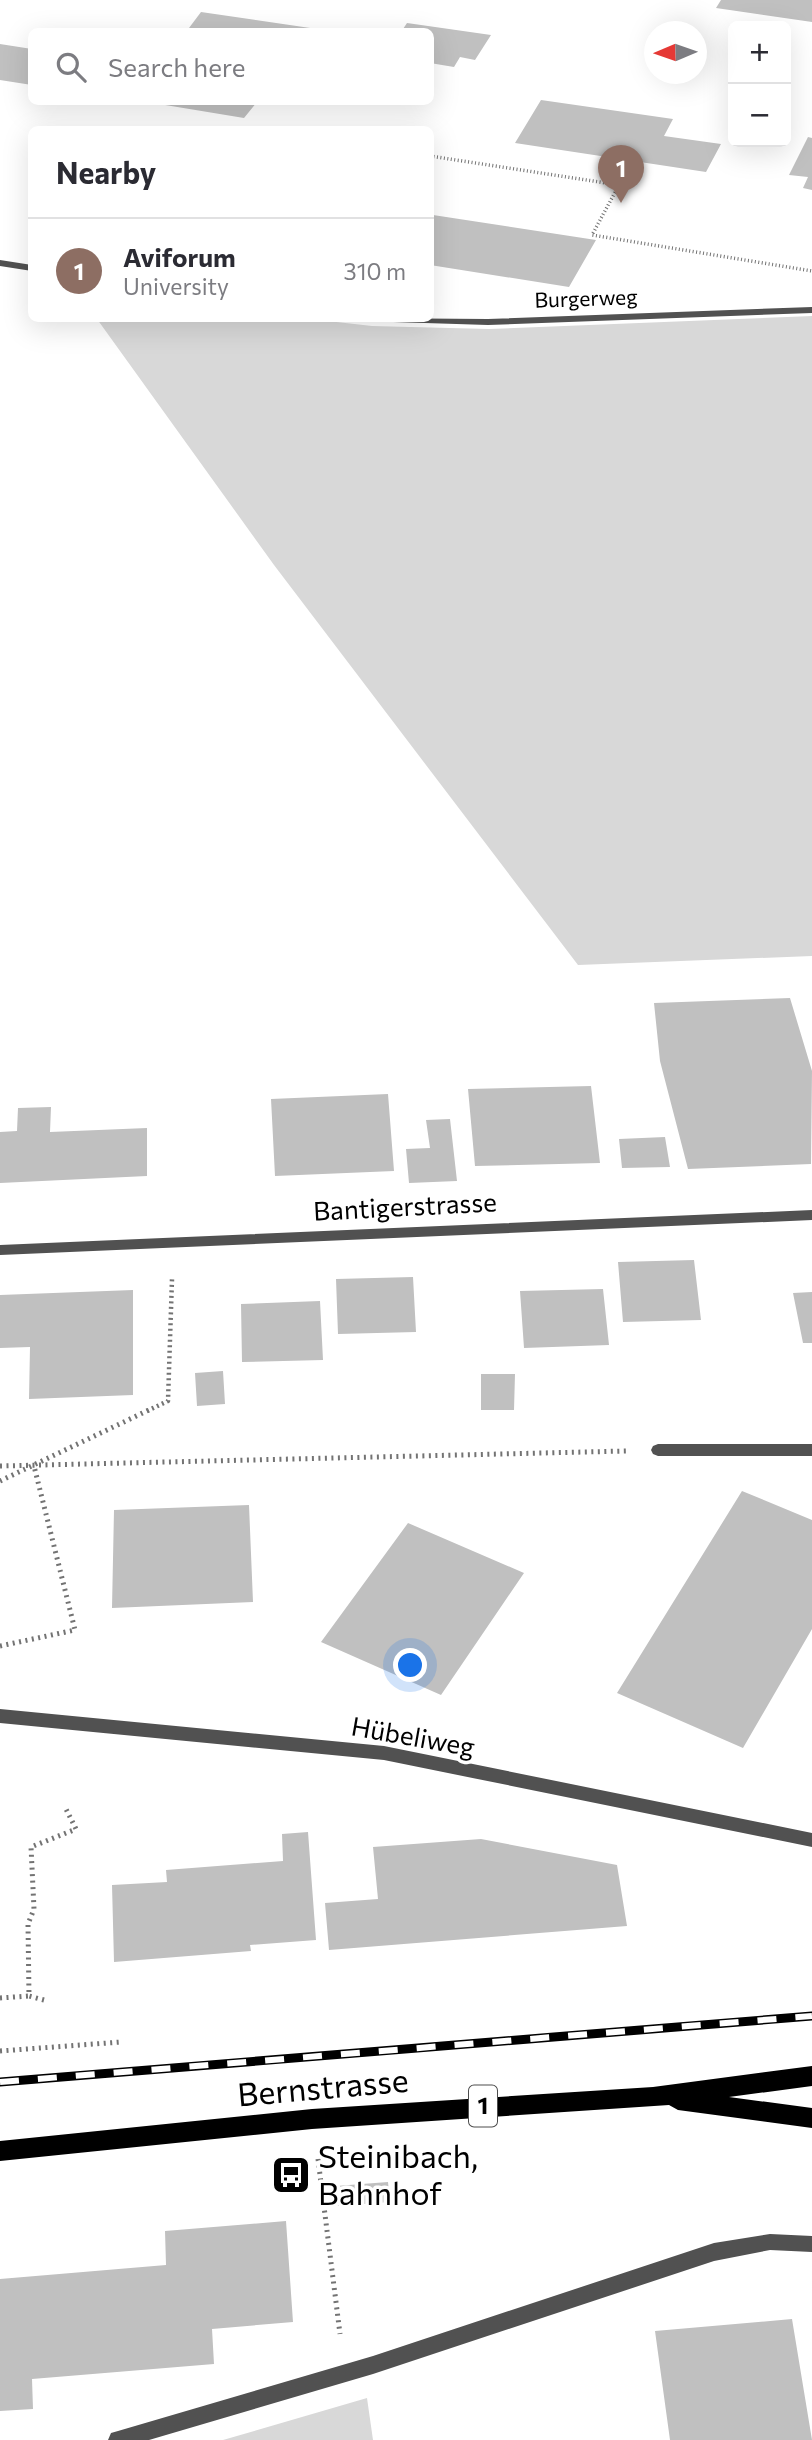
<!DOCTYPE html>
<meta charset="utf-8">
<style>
body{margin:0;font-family:Commissioner,sans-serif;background:#f7f7f7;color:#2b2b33}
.controls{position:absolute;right:21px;top:21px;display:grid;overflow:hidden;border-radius:10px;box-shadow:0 7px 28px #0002}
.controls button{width:63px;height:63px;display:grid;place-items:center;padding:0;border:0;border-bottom:2px solid #e1e1e2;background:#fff;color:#2b2b33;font:35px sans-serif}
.compass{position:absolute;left:644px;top:21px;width:63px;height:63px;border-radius:50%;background:#fff;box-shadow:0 7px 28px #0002;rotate:268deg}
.you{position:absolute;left:411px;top:1666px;width:24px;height:24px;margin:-18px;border:5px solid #fff;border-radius:50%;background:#1a73e8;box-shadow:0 0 0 10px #1a73e833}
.badge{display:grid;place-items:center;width:46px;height:46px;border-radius:50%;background:#b45309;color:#fff;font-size:23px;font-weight:700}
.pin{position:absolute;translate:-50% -58px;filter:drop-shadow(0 2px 4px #0008)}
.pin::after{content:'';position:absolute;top:37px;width:24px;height:21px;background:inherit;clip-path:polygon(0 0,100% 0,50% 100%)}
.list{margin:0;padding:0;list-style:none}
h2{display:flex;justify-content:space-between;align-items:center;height:91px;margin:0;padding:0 28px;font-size:30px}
h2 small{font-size:23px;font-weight:400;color:#7c7c81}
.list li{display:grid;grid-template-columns:46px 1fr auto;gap:21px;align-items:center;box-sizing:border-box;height:105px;padding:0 28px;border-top:2px solid #e1e1e2}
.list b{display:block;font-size:26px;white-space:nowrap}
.list p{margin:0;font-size:23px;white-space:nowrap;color:#7c7c81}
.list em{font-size:23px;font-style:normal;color:#7c7c81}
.icon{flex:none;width:38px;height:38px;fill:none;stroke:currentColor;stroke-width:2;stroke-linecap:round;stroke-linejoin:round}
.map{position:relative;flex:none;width:812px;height:2440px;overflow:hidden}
.search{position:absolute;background:#fff;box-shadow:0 7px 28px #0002;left:28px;top:28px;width:406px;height:77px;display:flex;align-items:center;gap:18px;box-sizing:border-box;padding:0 24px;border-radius:10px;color:#7c7c81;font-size:26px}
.panel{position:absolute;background:#fff;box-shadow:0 7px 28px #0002;left:28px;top:126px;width:406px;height:196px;border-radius:10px}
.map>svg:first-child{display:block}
.green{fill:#d8d8d8}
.building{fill:#c0c0c0}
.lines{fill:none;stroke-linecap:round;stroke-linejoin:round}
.path-far2{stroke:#737373;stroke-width:3.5;stroke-dasharray:1 2.5;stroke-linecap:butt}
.path-far1{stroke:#737373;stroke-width:4.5;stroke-dasharray:2 3.5;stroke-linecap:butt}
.path{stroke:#737373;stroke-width:5;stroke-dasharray:2 4.5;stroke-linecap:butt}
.lane{fill:#515151;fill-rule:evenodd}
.street{fill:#515151;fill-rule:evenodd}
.primary{fill:#000;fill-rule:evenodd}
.rail-casing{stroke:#000;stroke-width:9}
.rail{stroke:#fff;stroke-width:6;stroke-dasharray:19;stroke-linecap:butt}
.labels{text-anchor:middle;stroke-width:7;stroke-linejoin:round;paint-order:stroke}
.far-street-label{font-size:21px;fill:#000;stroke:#fff}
.shield{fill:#fff;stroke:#4c4c4c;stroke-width:2}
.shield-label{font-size:24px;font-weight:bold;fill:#000}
.street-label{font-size:26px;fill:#000;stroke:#fff}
.near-street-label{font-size:32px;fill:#000;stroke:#fff}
.near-poi-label{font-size:32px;fill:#000;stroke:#fff;text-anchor:start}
</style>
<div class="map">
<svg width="812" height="2440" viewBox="0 0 812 2440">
<rect width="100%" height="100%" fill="#fff"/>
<!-- green -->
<path class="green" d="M812 316V956L578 965 274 565 97 319 301 318 372 326 489 329Z
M367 2398 373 2440H223Z"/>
<!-- building -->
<path class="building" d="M721 0H812V22L716 8Z
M201 12 317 29 186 32Z
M407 23 491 35 475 60 460 57 454 67 430 63V32H401Z
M0 44 32 49V85L0 80Z
M541 100 673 119 664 136 721 144 706 172 515 143Z
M147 102H257L244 118Z
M808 137 812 138V190L803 188 808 177 789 175Z
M433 215 596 240 569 287 430 265V220Z
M790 998 812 1071 811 1164 688 1169 660 1061 654 1003Z
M591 1086 600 1163 475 1166 468 1089Z
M388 1094 394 1171 275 1176 271 1099Z
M51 1107 50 1132 147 1128V1176L0 1183V1132L17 1131 18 1108Z
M450 1119 457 1181 409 1183 406 1149 430 1148 426 1120Z
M665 1137 670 1167 622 1168 619 1139Z
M694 1260 701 1320 623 1322 618 1262Z
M413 1277 416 1332 338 1334 336 1279Z
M603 1289 609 1345 524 1348 520 1291Z
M133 1290V1395L29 1399 30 1347 0 1348V1295Z
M812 1292V1343H803L793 1293Z
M320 1301 323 1360 242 1362 241 1304Z
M223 1371 225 1404 197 1406 195 1373Z
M481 1374H515L514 1410H481Z
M742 1491 812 1520V1629L743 1748 617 1693Z
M249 1505 253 1602 112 1608 114 1510Z
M408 1523 524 1573 441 1695 321 1642Z
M308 1832 316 1940 250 1945 251 1951 114 1962 112 1885 167 1882 166 1870 283 1861 282 1834Z
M481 1839 617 1865 627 1926 329 1950 325 1903 378 1899 373 1847Z
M388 2182 390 2202 337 2206 336 2186Z
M286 2221 293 2322 212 2329 214 2364 32 2379 33 2409 0 2411V2279L166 2265 165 2231Z
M792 2319 812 2440H670L655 2331Z"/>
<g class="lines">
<!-- path-far2 -->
<path class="path-far2" d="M430 156 619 185 592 235 812 271"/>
<!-- path-far1 -->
<path class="path-far1" d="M147 1411 168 1401 172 1279"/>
<!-- path -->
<path class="path" d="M0 1466 626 1451
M0 1481 151 1409
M0 1646 75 1630 34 1466
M0 1998 29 1996
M44 2000 29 1996 28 1924 34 1909 31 1847 76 1829 65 1807
M0 2051 121 2042
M318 2159 340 2334"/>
<!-- lane -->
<path class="lane" d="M658 1444H812V1456H658L653 1454 651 1450 653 1446Z
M770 2234 812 2236V2252L770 2250 714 2261 373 2374 149 2440H108L111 2433 118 2431 373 2356 714 2243Z"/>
<!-- street -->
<path class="street" d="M0 260 32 265V271L0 266Z
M812 307V313L488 325 362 321 357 318 488 319Z
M812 1210V1220L0 1255V1245Z
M0 1709 384 1746 812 1833V1847L384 1760 0 1723Z"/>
<!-- primary -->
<path class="primary" d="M812 2066V2086L729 2097 812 2108V2128L678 2110 669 2105 312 2129 0 2161V2141L312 2109 653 2087Z"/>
<defs>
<path id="rail" d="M0 2082 812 2016"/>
</defs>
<!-- rail casing -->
<use href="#rail" class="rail-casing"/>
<!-- rail -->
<use href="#rail" class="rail"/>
</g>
<!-- icons -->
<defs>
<symbol id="bus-square" viewBox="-11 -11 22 22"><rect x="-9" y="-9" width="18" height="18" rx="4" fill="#000" stroke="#fff"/><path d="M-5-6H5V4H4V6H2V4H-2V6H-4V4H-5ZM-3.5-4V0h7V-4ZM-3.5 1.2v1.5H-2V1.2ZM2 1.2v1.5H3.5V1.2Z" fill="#fff"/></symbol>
</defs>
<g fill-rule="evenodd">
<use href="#bus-square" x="269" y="2153" width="44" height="44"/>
</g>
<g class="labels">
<!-- far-street labels -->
<g class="far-street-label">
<text transform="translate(586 299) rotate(-2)" y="7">Burgerweg</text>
</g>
<!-- shield labels -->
<rect class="shield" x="469" y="2085.5" width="28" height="41" rx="5"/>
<g class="shield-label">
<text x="483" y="2114">1</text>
</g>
<!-- street labels -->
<g class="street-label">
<text transform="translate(405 1207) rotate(-3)" y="9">Bantigerstrasse</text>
<text transform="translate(413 1737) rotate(10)" y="9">Hübeliweg</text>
</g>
<!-- near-street labels -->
<g class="near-street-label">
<text transform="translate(323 2088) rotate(-5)" y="11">Bernstrasse</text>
</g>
<!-- near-poi labels -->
<g class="near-poi-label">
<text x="318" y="2168">Steinibach,<tspan x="318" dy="37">Bahnhof</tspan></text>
</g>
</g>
</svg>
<div class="controls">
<button>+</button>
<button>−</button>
</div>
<svg class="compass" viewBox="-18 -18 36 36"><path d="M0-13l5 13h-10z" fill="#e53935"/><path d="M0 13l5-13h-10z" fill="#7c7c81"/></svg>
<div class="you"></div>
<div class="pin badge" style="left:621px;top:203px;background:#8d6e63">1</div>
<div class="search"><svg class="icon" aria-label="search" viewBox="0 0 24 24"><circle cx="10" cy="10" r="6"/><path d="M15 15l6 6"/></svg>Search here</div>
<section class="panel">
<h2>Nearby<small></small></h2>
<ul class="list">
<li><span class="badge" style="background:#8d6e63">1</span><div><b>Aviforum</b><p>University</p></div><em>310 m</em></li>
</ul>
</section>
</div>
